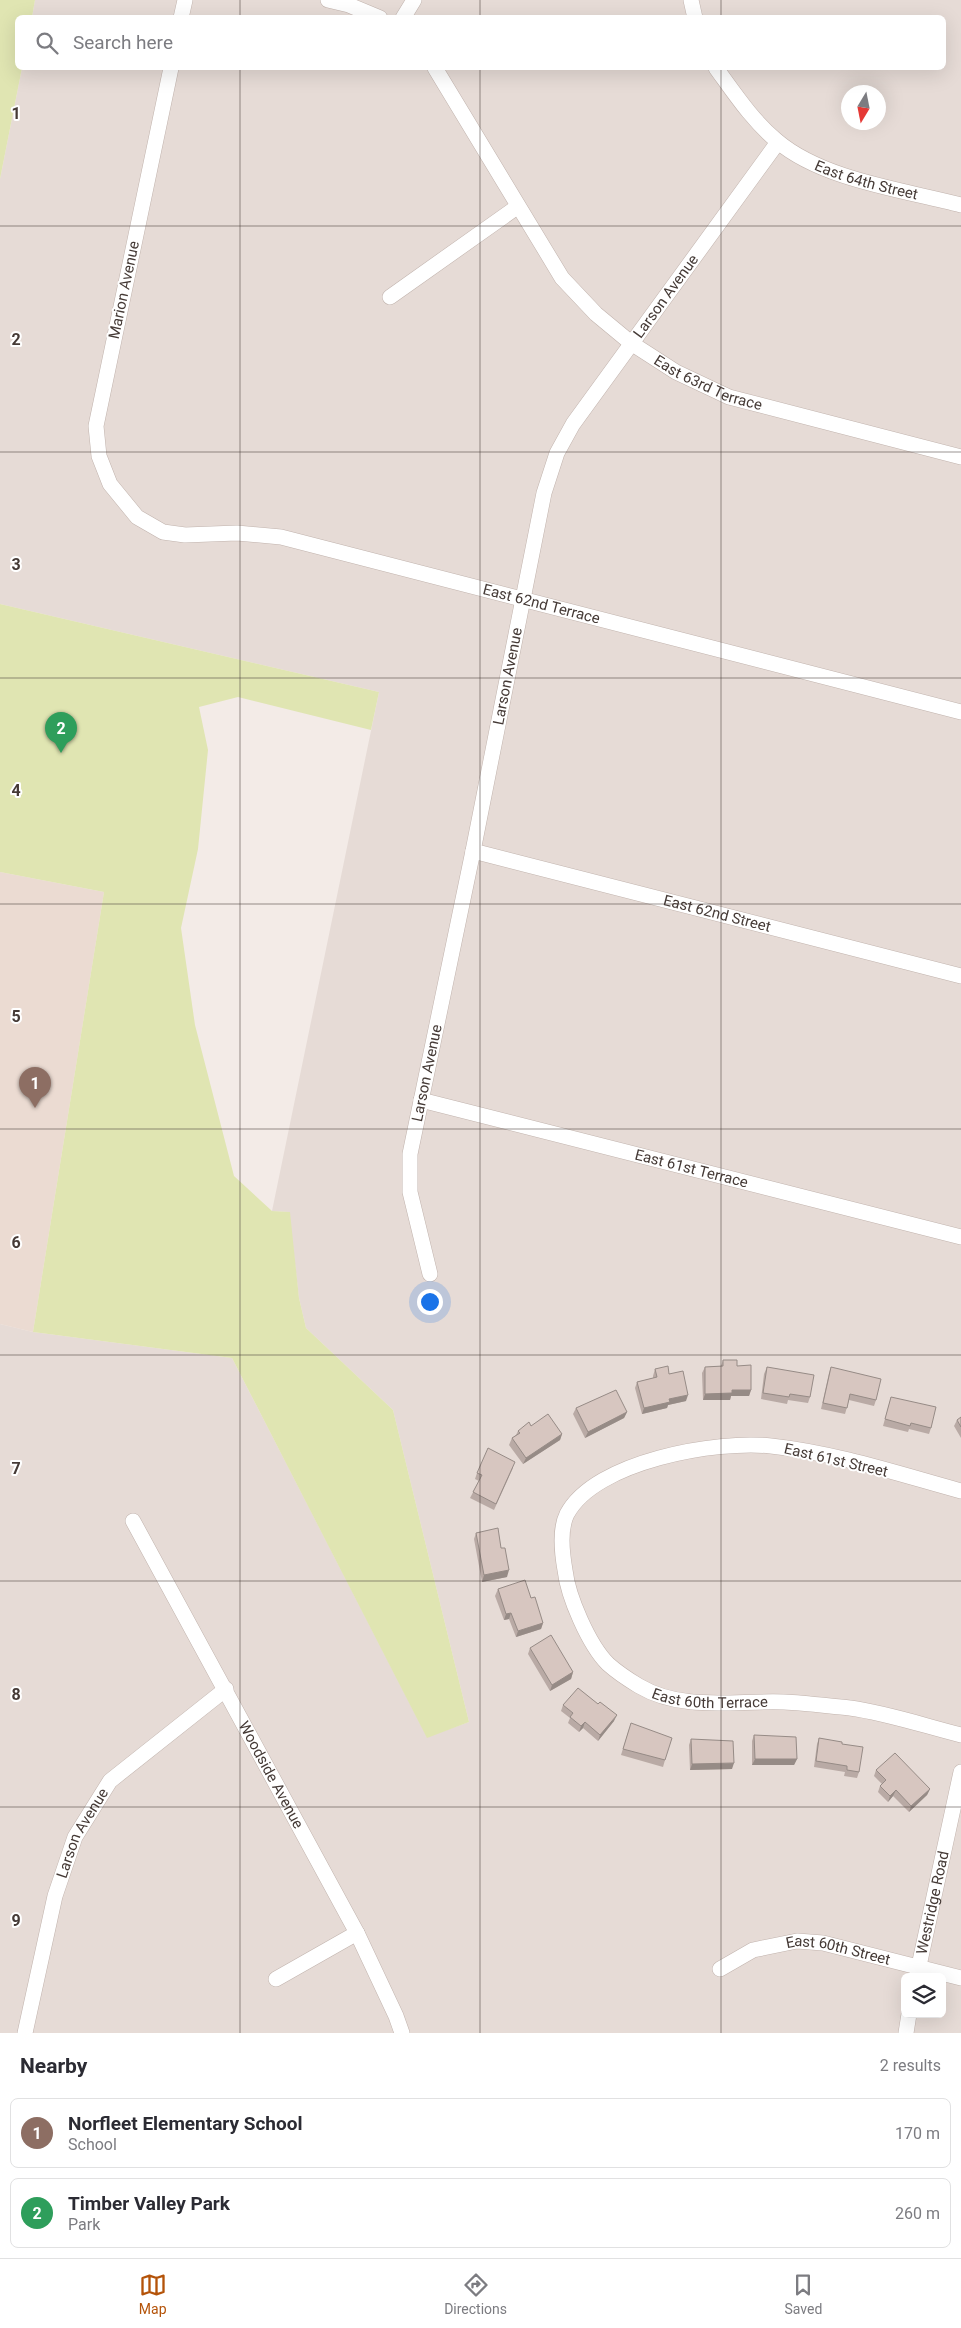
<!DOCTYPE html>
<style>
body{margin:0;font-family:Roboto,sans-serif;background:#f7f7f7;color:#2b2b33}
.controls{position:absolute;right:15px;bottom:15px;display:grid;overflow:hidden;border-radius:8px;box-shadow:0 5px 20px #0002}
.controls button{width:45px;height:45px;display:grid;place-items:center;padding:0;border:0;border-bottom:1px solid #e1e1e2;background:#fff;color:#2b2b33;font:25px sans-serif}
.compass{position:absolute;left:841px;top:85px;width:45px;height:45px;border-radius:50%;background:#fff;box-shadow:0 5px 20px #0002;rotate:190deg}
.you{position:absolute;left:429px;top:1301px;width:18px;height:18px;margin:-12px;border:4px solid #fff;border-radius:50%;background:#1a73e8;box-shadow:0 0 0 8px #1a73e833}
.badge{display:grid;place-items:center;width:32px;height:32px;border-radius:50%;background:#b45309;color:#fff;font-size:16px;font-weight:700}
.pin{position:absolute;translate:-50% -41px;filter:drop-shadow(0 1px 2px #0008)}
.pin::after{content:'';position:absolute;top:26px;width:18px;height:15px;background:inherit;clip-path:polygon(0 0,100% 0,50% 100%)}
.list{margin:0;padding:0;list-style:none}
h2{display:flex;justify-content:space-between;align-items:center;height:65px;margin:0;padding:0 20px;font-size:21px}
h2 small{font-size:16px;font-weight:400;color:#7c7c81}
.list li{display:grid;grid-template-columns:32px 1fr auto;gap:15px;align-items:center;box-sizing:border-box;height:70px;margin:0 10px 10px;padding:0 10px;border:1px solid #e1e1e2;border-radius:8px}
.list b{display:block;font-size:19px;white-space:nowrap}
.list p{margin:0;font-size:16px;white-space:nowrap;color:#7c7c81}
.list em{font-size:16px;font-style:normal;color:#7c7c81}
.icon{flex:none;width:28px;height:28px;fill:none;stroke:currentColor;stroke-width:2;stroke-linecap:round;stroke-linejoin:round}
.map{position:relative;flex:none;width:961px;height:2033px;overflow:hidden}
.search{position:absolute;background:#fff;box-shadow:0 5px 20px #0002;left:15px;right:15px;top:15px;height:55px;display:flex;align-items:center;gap:12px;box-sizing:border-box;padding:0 18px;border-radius:8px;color:#7c7c81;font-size:19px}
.sheet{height:225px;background:#fff}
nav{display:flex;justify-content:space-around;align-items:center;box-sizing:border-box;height:70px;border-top:1px solid #e1e1e2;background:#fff;font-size:14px;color:#7c7c81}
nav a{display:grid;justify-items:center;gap:2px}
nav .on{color:#b45309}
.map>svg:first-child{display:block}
.residential{fill:#e6dbd6;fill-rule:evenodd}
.education{fill:#ebdbd2}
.green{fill:#e0e5b2}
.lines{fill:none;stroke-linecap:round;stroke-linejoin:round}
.minor-casing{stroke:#c1b3ad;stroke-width:16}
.minor{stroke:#fff;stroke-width:15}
.wall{fill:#b9aaa5}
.shaded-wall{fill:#968b86}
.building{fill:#d7c6c0;stroke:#968b86}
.grid{fill:none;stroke:#453a36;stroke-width:1;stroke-opacity:0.55}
.labels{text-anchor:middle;stroke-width:4;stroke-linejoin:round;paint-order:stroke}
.street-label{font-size:15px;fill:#453a36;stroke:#fff}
.grid-label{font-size:16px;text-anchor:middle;font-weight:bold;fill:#453a36;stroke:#fff;stroke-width:4;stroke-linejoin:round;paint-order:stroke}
</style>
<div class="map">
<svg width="961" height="2033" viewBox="0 0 961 2033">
<rect width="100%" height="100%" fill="#f3ebe7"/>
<!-- residential -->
<path class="residential" d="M35 0H961V2033H0V1324L33 1332 232 1358 427 1737 469 1722 393 1410 306 1328 299 1298 289 1212 272 1211 379 692 0 604V179L22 68H944V18L32 17ZM848 92H878V122H848ZM905 1977H942V2014H905Z"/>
<!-- education -->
<path class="education" d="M0 872 104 892 33 1332 0 1324Z"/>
<!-- green -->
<path class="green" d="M0 0H35L32 17 18 18V68H22L0 179Z
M0 604 379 692 371 730 238 697 199 707 208 750 198 849 181 928 195 1025 234 1176 272 1211 290 1212 299 1298 306 1328 393 1410 469 1722 427 1738 232 1358 33 1332 104 892 0 872Z"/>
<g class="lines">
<defs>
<g id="minor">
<path d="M328 0 349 5 380 18"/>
<path d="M691 0 695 18"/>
<path d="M181 18 185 0"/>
<path d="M403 18 414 0"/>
<path id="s1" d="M171 68 96 426 99 456 110 484 137 517 163 532 185 535 237 533 281 537 961 712"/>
<path id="s2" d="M435 68 562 278 596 314 631 343 676 372 729 397 961 457"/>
<path id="s3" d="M716 68C735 94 752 120 777 141 823 180 904 190 961 205"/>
<path d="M390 297 517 207"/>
<path id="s4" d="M473 851 961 976"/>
<path id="s5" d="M421 1100 961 1237"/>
<path id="s6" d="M430 1274 410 1192V1154L473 851 544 493 557 453 573 424 778 142"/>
<path id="s7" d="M961 1491C899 1474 836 1453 771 1446 717 1440 595 1461 567 1514 559 1530 562 1553 565 1570 568 1597 589 1645 608 1664 617 1672 629 1680 639 1686 683 1712 736 1700 784 1702 806 1703 828 1706 850 1708 887 1713 925 1726 961 1735"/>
<path id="s8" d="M133 1521 357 1933 396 2016 402 2033"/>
<path id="s9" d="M720 1969 753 1950 797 1941 823 1943 961 1978"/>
<path id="s10" d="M917 1975 961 1772"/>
<path d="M276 1979 357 1933"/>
<path id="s11" d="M25 2033 55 1896 75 1837 110 1781 226 1689"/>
<path d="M906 2033 909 2014"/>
</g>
</defs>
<!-- minor casing -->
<use href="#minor" class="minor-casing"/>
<!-- minor -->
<use href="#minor" class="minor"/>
</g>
<!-- wall -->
<path class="wall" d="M723 1360 737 1366 751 1390 749 1396H731L730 1400H703L702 1373 705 1367 721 1366Z
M767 1367 810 1397 808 1403 788 1400 787 1404 761 1399 764 1374Z
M831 1367 876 1400 874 1406 849 1400 845 1414 821 1409 829 1373Z
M655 1369 669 1374 686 1401 668 1405 667 1408 642 1414 635 1388 637 1382 653 1378V1376Z
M891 1397 931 1428 929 1434 909 1429 908 1432 883 1426Z
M576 1408 627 1412 624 1418 585 1438 573 1414Z
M961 1417V1438L954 1426 957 1420Z
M531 1426 562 1434 560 1440 523 1464 509 1445 512 1438 516 1435 518 1431Z
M513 1468 494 1510 470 1498 479 1481 475 1479 477 1473Z
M476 1533 501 1548 507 1577 482 1582 474 1539Z
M498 1589 531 1598 543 1623 541 1629 516 1637 509 1619 504 1620 495 1596Z
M530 1648 573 1672 571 1679 550 1691 528 1654Z
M563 1705 614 1721 598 1741 583 1728 579 1732 568 1723 570 1718 561 1711Z
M629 1729 665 1760 663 1767 621 1755Z
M754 1735 797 1759 794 1765H752V1741Z
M819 1738 842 1744 859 1772 857 1778 844 1776 845 1772 814 1767 817 1744Z
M691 1739 732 1769 690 1770 689 1745Z
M876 1770 930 1789 927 1795 909 1812 893 1796 888 1802 878 1792 880 1786 882 1784 874 1776Z"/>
<!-- shaded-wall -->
<path class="shaded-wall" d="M732 1390H751L749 1396H731L730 1400H703L705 1394Z
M688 1395 686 1401 668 1405 667 1408 642 1414 644 1408 669 1399Z
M627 1412 624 1418 585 1438 588 1432Z
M562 1434 560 1440 523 1464 526 1458Z
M509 1570 507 1577 482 1582 484 1575Z
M511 1613 509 1619 504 1620 506 1614Z
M543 1623 541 1629 516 1637 518 1631Z
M573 1672 571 1679 550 1691 552 1685Z
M617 1715 614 1721 598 1741 600 1735Z
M585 1722 583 1728 579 1732 581 1726Z
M755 1759H797L794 1765H752Z
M734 1763 732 1769 690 1770 692 1764Z
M930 1789 927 1795 909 1812 911 1806Z
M896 1790 893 1796 888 1802 890 1796Z"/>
<!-- building -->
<path class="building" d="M723 1360H737V1366L751 1365V1390H732V1393L705 1394V1367L723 1366Z
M668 1366 669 1374 683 1371 688 1395 669 1399 670 1402 644 1408 637 1382 657 1377 655 1369Z
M767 1367 814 1375 810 1397 790 1394 789 1397 763 1393Z
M831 1367 881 1379 876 1400 850 1394 847 1408 823 1403Z
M616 1390 627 1412 588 1432 576 1408Z
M891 1397 936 1407 931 1428 911 1423 910 1426 885 1419Z
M548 1414 562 1434 526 1458 512 1438 520 1433 518 1431 529 1422 531 1426Z
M961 1417V1427L957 1420Z
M488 1448 515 1462 496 1504 473 1492 482 1475 477 1473Z
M498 1528 501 1548H505L509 1570 484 1575 476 1533Z
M525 1580 531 1598 535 1597 543 1623 518 1631 511 1613 506 1614 498 1589Z
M551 1635 573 1672 552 1685 530 1648Z
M578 1688 598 1704 600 1702 617 1715 600 1735 585 1722 581 1726 570 1717 573 1713 563 1705Z
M631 1723 672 1738 665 1760 623 1749Z
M754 1735 796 1737 797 1759H755Z
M819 1738 842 1742V1744L863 1747 859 1772 847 1770V1766L816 1761Z
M691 1739 733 1741 734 1763 692 1764Z
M895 1753 930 1789 911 1806 896 1790 890 1796 880 1786 886 1780 876 1770Z"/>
<!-- grid -->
<path class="grid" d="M240 0V18M480 0V18M721 0V18M240 68V2033M480 68V2033M721 68V2033M0 226H961M0 452H961M0 678H961M0 904H961M0 1129H961M0 1355H961M0 1581H961M0 1807H961"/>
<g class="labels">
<!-- street labels -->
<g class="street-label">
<text dy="5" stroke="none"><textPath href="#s3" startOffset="194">East 64th Street</textPath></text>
<text transform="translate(124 290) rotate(-78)" y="5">Marion Avenue</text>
<text dy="5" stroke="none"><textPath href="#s6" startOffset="1030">Larson Avenue</textPath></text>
<text dy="5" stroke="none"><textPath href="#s2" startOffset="428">East 63rd Terrace</textPath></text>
<text dy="5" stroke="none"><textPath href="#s1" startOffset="886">East 62nd Terrace</textPath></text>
<text dy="5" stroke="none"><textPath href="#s6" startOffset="610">Larson Avenue</textPath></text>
<text dy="5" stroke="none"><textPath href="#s4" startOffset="252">East 62nd Street</textPath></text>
<text dy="5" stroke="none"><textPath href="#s6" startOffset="205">Larson Avenue</textPath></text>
<text dy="5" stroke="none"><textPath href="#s5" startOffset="279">East 61st Terrace</textPath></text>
<text transform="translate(836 1460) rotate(13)" y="5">East 61st Street</text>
<text dy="5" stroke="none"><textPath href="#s7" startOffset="692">East 60th Terrace</textPath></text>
<text dy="5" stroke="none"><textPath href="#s8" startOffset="289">Woodside Avenue</textPath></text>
<text dy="5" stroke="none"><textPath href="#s11" startOffset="209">Larson Avenue</textPath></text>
<text dy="5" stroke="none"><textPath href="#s10" startOffset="74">Westridge Road</textPath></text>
<text dy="5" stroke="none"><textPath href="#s9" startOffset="125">East 60th Street</textPath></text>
</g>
</g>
<g class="grid-label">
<text x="16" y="119">1</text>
<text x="16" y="345">2</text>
<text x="16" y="570">3</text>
<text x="16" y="796">4</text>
<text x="16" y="1022">5</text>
<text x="16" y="1248">6</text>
<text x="16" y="1474">7</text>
<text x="16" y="1700">8</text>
<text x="16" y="1926">9</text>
</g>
</svg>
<div class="controls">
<button><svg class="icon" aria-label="layers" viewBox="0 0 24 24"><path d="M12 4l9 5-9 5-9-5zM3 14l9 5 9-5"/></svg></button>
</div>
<svg class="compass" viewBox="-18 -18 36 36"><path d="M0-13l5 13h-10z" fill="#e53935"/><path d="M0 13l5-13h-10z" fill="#7c7c81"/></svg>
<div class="you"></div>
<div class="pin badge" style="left:35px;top:1108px;background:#8d6e63">1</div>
<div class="pin badge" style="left:61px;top:753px;background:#2e9e5b">2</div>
<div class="search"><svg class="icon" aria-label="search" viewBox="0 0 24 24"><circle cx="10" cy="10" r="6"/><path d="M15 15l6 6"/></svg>Search here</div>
</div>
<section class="sheet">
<h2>Nearby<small>2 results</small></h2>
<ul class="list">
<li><span class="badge" style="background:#8d6e63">1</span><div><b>Norfleet Elementary School</b><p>School</p></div><em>170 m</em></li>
<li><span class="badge" style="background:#2e9e5b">2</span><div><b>Timber Valley Park</b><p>Park</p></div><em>260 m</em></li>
</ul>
</section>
<nav>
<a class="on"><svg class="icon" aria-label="map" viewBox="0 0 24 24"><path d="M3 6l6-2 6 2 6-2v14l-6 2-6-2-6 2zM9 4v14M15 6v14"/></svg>Map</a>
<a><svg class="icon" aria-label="directions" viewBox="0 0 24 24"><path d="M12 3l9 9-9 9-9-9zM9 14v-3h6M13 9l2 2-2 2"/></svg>Directions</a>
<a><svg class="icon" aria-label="saved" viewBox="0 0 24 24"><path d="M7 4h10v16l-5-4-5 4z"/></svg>Saved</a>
</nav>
